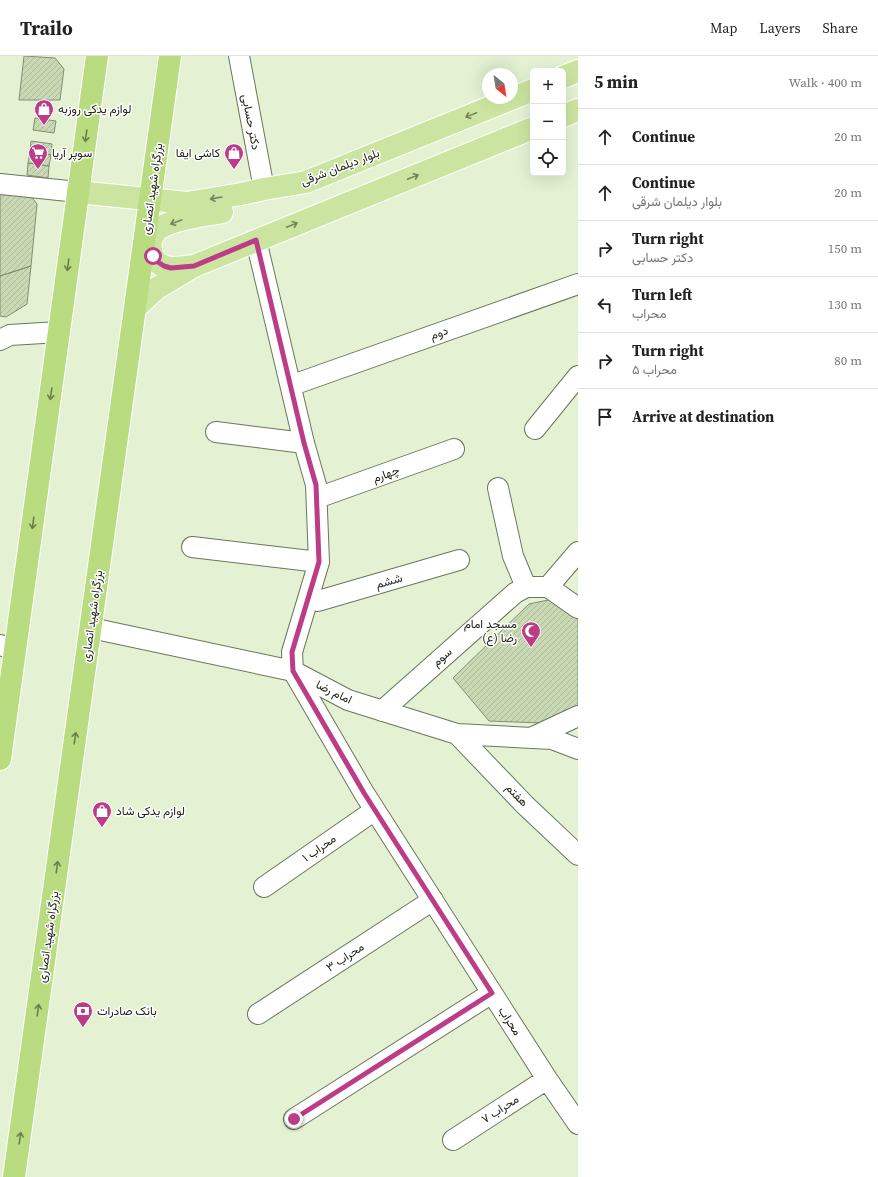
<!DOCTYPE html>
<meta charset="utf-8">
<style>
body{margin:0;font-family:"Source Serif 4",Vazirmatn,serif;background:#f2f2f2;color:#222}
.controls{position:absolute;right:12px;top:12px;display:grid;overflow:hidden;border-radius:6px;box-shadow:0 4px 16px #0002}
.controls button{width:36px;height:36px;display:grid;place-items:center;padding:0;border:0;border-bottom:1px solid #e0e0e0;background:#fff;color:#222;font:20px sans-serif}
.compass{position:absolute;left:482px;top:12px;width:36px;height:36px;border-radius:50%;background:#fff;box-shadow:0 4px 16px #0002;rotate:150deg}
.stop{position:absolute;width:12px;height:12px;margin:-9px;border:3px solid #bc3c88;border-radius:50%;background:#fff}
.stop.end{background:#bc3c88;border-color:#fff;box-shadow:0 1px 4px #0008}
.list{margin:0;padding:0;list-style:none}
h2{display:flex;justify-content:space-between;align-items:center;height:52px;margin:0;padding:0 16px;font-size:17px}
h2 small{font-size:13px;font-weight:400;color:#767676}
.list li{display:grid;grid-template-columns:26px 1fr auto;gap:12px;align-items:center;box-sizing:border-box;height:56px;padding:0 16px;border-top:1px solid #e0e0e0}
.list b{display:block;font-size:15px;white-space:nowrap}
.list p{margin:0;font-size:13px;white-space:nowrap;color:#767676}
.list em{font-size:13px;font-style:normal;color:#767676}
.icon{flex:none;width:22px;height:22px;fill:none;stroke:currentColor;stroke-width:2;stroke-linecap:round;stroke-linejoin:round}
.map{position:relative;flex:none;width:578px;height:1121px;overflow:hidden}
header{display:flex;align-items:center;gap:24px;box-sizing:border-box;height:56px;padding:0 20px;background:#fff;border-bottom:1px solid #e0e0e0}
header strong{font-size:19px}
nav{display:flex;gap:22px;margin-inline-start:auto;font-size:14px}
main{display:flex}
aside{flex:1;background:#fff}
.map>svg:first-child{display:block}
.building{fill:url(#building-hatch);stroke:#828e72}
.lines{fill:none;stroke-linecap:round;stroke-linejoin:round}
.minor-casing{stroke:#6b765b;stroke-width:22}
.primary-casing{stroke:#fff;stroke-width:24}
.trunk-casing{stroke:#fff;stroke-width:24}
.minor{stroke:#fff;stroke-width:20}
.primary{stroke:#cbe5a0;stroke-width:22}
.trunk{stroke:#badc80;stroke-width:22}
.oneway{stroke:#76845c}
.oneway2{stroke:#6d804c}
.route{stroke:#bc3c88;stroke-width:5}
.labels{text-anchor:middle;stroke-width:3;stroke-linejoin:round;paint-order:stroke}
.poi-label{font-size:12px;fill:#202419;stroke:#fff;text-anchor:start}
.street-label{font-size:12px;fill:#202419;stroke:#fff}
</style>
<header>
<strong>Trailo</strong>
<nav><a>Map</a><a>Layers</a><a>Share</a></nav>
</header>
<main>
<div class="map">
<svg width="578" height="1121" viewBox="0 0 578 1121">
<defs>
<pattern id="building-hatch" width="6" height="6" patternUnits="userSpaceOnUse"><rect width="6" height="6" fill="#c9d9b4"/><path d="M-1 1l2-2M0 6l6-6M5 7l2-2" fill="none" stroke="#acba9a"/></pattern>
</defs>
<rect width="100%" height="100%" fill="#e4f2d3"/>
<!-- building -->
<path class="building" d="M24 0 55 2 64 13 60 44H19Z
M35 62 56 65 54 77 33 74Z
M31 85 52 88 51 99 30 96Z
M30 96 51 99 49 110 28 107Z
M28 107 49 110 48 122 27 119Z
M0 130 26 134 37 148 31 210 0 220Z
M31 210 27 248 6 261 0 260V220Z
M553 543 578 562V652L543 667 489 665 453 622 529 548Z"/>
<g class="lines">
<defs>
<path id="minor" d="M239 0 264 133
M0 128 78 136
M256 184 304 387 316 429 319 506 292 596 293 615 364 737 547 1023 578 1068
M0 284 10 279 59 276
M301 326 578 228
M535 373 578 320
M216 376 304 387
M498 432 513 500 526 531
M317 442 454 393
M192 491 319 506
M548 531 578 552
M318 545 459 504
M91 572 293 615 348 644 457 678 552 683 578 693
M0 589 15 594
M382 655 515 537 526 531H548L578 496
M457 678 525 749 578 799
M533 681 578 660
M264 831 375 754
M258 958 433 844
M294 1063 492 937
M453 1084 547 1023"/>
<path id="primary" d="M563 21 578 15
M563 60 578 54
M78 136 187 147 241 138 264 133 306 126 533 34
M194 210C185 211 172 214 163 210 148 203 146 181 160 172 175 162 204 160 222 156
M135 252 157 232 194 210 533 72"/>
<path id="trunk" d="M0 703 97 0
M14 1121 170 0"/>
</defs>
<!-- minor casing -->
<use href="#minor" class="minor-casing"/>
<!-- primary casing -->
<use href="#primary" class="primary-casing"/>
<!-- trunk casing -->
<use href="#trunk" class="trunk-casing"/>
<!-- minor -->
<use href="#minor" class="minor"/>
<!-- primary -->
<use href="#primary" class="primary"/>
<!-- trunk -->
<use href="#trunk" class="trunk"/>
</g>
<!-- one-way arrows -->
<defs><path id="oneway-shaft" d="M-6 0H5M1.5-3L5.5 0L1.5 3" fill="none" stroke-width="1.6" stroke-linecap="round" stroke-linejoin="round"/></defs>
<g class="oneway">
<use href="#oneway-shaft" transform="translate(471 59) rotate(158)"/>
<use href="#oneway-shaft" transform="translate(413 121) rotate(-22)"/>
<use href="#oneway-shaft" transform="translate(216 142) rotate(170)"/>
<use href="#oneway-shaft" transform="translate(176 166) rotate(160)"/>
<use href="#oneway-shaft" transform="translate(292 169) rotate(-22)"/>
</g>
<g class="oneway2">
<use href="#oneway-shaft" transform="translate(86 80) rotate(98)"/>
<use href="#oneway-shaft" transform="translate(68 209) rotate(98)"/>
<use href="#oneway-shaft" transform="translate(51 338) rotate(98)"/>
<use href="#oneway-shaft" transform="translate(33 467) rotate(98)"/>
<use href="#oneway-shaft" transform="translate(75 682) rotate(-82)"/>
<use href="#oneway-shaft" transform="translate(57 811) rotate(-82)"/>
<use href="#oneway-shaft" transform="translate(38 954) rotate(-82)"/>
<use href="#oneway-shaft" transform="translate(20 1082) rotate(-82)"/>
</g>
<g class="lines">
<!-- route -->
<path class="route" d="M153 200 158 206 164 210 171 212 194 210 256 184 304 387 316 429 319 506 292 596 293 615 364 737 492 937 294 1063"/>
</g>
<!-- icons -->
<defs>
<symbol id="shop-pin" viewBox="-11 -11 22 30"><path d="M0 17L-7.5 6A9.5 9.5 0 1 1 7.5 6Z" fill="#bc3c88" stroke="#fff"/><path d="M-5-2.5h2.3a2.7 3.5 0 0 1 5.4 0H5L5.5 6h-11ZM-1.5-2.5h3a1.5 2.3 0 0 0-3 0Z" fill="#fff"/></symbol>
<symbol id="supermarket-pin" viewBox="-11 -11 22 30"><path d="M0 17L-7.5 6A9.5 9.5 0 1 1 7.5 6Z" fill="#bc3c88" stroke="#fff"/><path d="M-6-5.5h2.5l.6 2H6L4.5 2H-2.5L-4.4-4H-6ZM-1.5 3.2a1.3 1.3 0 1 0 .1 0ZM3 3.2a1.3 1.3 0 1 0 .1 0Z" fill="#fff"/></symbol>
<symbol id="mosque-pin" viewBox="-11 -11 22 30"><path d="M0 17L-7.5 6A9.5 9.5 0 1 1 7.5 6Z" fill="#bc3c88" stroke="#fff"/><path d="M3.5-4.9A6 6 0 1 0 3.5 4.9A5 5 0 1 1 3.5-4.9Z" fill="#fff"/></symbol>
<symbol id="bank-pin" viewBox="-11 -11 22 30"><path d="M0 17L-7.5 6A9.5 9.5 0 1 1 7.5 6Z" fill="#bc3c88" stroke="#fff"/><path d="M-6-4H6V4H-6ZM0-2.3a2.3 2.3 0 1 0 0 4.6a2.3 2.3 0 1 0 0-4.6Z" fill="#fff"/></symbol>
</defs>
<g fill-rule="evenodd">
<use href="#shop-pin" x="33" y="42" width="22" height="30"/>
<use href="#supermarket-pin" x="27" y="86" width="22" height="30"/>
<use href="#shop-pin" x="223" y="86" width="22" height="30"/>
<use href="#mosque-pin" x="520" y="564" width="22" height="30"/>
<use href="#shop-pin" x="91" y="744" width="22" height="30"/>
<use href="#bank-pin" x="72" y="944" width="22" height="30"/>
</g>
<g class="labels">
<!-- poi labels -->
<g class="poi-label">
<text x="58" y="57">لوازم یدکی روزبه</text>
<text x="52" y="101">سوپر آریا</text>
<text x="220" y="101" text-anchor="end">کاشی ایفا</text>
<text x="517" y="572" text-anchor="end">مسجد امام<tspan x="517" dy="14">رضا (ع)</tspan></text>
<text x="116" y="759">لوازم یدکی شاد</text>
<text x="97" y="959">بانک صادرات</text>
</g>
<!-- street labels -->
<g class="street-label">
<text transform="translate(251 66) rotate(79)" y="4">دکتر حسابی</text>
<text transform="translate(340 111) rotate(-21)" y="4">بلوار دیلمان شرقی</text>
<text transform="translate(152 133) rotate(-82)" y="4">بزرگراه شهید انصاری</text>
<text transform="translate(439 277) rotate(-20)" y="4">دوم</text>
<text transform="translate(386 418) rotate(-20)" y="4">چهارم</text>
<text transform="translate(389 525) rotate(-16)" y="4">ششم</text>
<text transform="translate(92 560) rotate(-82)" y="4">بزرگراه شهید انصاری</text>
<text transform="translate(442 601) rotate(-42)" y="4">سوم</text>
<text transform="translate(334 636) rotate(26)" y="4">امام رضا</text>
<text transform="translate(517 739) rotate(46)" y="4">هفتم</text>
<text transform="translate(319 792) rotate(-35)" y="4">محراب ۱</text>
<text transform="translate(48 881) rotate(-82)" y="4">بزرگراه شهید انصاری</text>
<text transform="translate(345 901) rotate(-33)" y="4">محراب ۳</text>
<text transform="translate(510 965) rotate(57)" y="4">محراب</text>
<text transform="translate(500 1053) rotate(-33)" y="4">محراب ۷</text>
</g>
</g>
</svg>
<div class="controls">
<button>+</button>
<button>−</button>
<button><svg class="icon" aria-label="locate" viewBox="0 0 24 24"><circle cx="12" cy="12" r="6"/><path d="M12 2v4M12 18v4M2 12h4M18 12h4"/></svg></button>
</div>
<svg class="compass" viewBox="-18 -18 36 36"><path d="M0-13l5 13h-10z" fill="#e53935"/><path d="M0 13l5-13h-10z" fill="#767676"/></svg>
<div class="stop" style="left:153px;top:200px"></div>
<div class="stop end" style="left:294px;top:1063px"></div>
</div>
<aside>
<h2>5 min<small>Walk · 400 m</small></h2>
<ul class="list">
<li><svg class="icon" aria-label="ahead" viewBox="0 0 24 24"><path d="M12 20V5M6 11l6-6 6 6"/></svg><div><b>Continue</b></div><em>20 m</em></li>
<li><svg class="icon" aria-label="ahead" viewBox="0 0 24 24"><path d="M12 20V5M6 11l6-6 6 6"/></svg><div><b>Continue</b><p>بلوار دیلمان شرقی</p></div><em>20 m</em></li>
<li><svg class="icon" aria-label="right" viewBox="0 0 24 24"><path d="M7 20v-9h11M14 6l5 5-5 5"/></svg><div><b>Turn right</b><p>دکتر حسابی</p></div><em>150 m</em></li>
<li><svg class="icon" aria-label="left" viewBox="0 0 24 24"><path d="M17 20v-9H6M10 6l-5 5 5 5"/></svg><div><b>Turn left</b><p>محراب</p></div><em>130 m</em></li>
<li><svg class="icon" aria-label="right" viewBox="0 0 24 24"><path d="M7 20v-9h11M14 6l5 5-5 5"/></svg><div><b>Turn right</b><p>محراب ۵</p></div><em>80 m</em></li>
<li><svg class="icon" aria-label="arrive" viewBox="0 0 24 24"><path d="M6 21V4h12l-3 4 3 4H6"/></svg><div><b>Arrive at destination</b></div></li>
</ul>
</aside>
</main>
